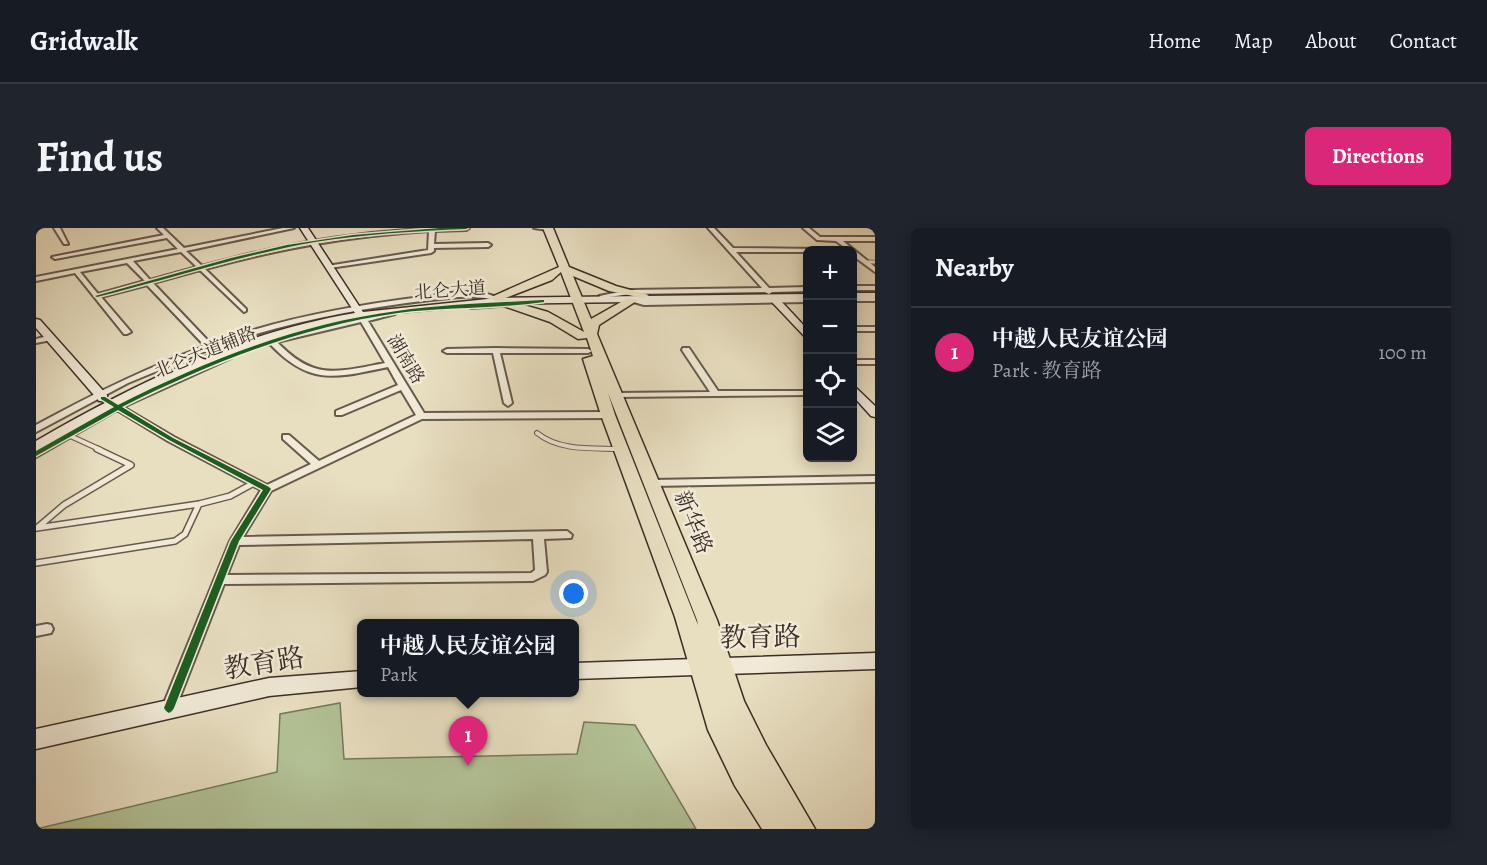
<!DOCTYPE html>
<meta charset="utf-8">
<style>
body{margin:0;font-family:Alegreya,"Noto Serif SC",serif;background:#20242c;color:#f1f3f6}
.controls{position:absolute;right:18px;top:18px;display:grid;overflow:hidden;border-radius:9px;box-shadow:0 3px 15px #0003}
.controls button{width:54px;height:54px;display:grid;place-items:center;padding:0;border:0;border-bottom:2px solid #363941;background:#171b24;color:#f1f3f6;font:30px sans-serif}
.you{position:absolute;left:538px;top:366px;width:21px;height:21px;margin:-15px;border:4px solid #fff;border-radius:50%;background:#1a73e8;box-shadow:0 0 0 9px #1a73e833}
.badge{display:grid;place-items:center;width:39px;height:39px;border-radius:50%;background:#db2777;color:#fff;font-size:20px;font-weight:700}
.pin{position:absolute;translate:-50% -50px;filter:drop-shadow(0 2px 3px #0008)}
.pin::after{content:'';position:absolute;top:32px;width:21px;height:18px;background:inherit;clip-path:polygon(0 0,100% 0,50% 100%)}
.popup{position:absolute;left:321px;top:391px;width:222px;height:78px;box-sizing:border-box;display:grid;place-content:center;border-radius:9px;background:#171b24;filter:drop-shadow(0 2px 4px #0005);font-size:20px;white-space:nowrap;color:#9ea1a6}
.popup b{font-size:22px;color:#f1f3f6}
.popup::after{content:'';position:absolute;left:50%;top:100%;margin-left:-12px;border:12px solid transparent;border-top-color:#171b24}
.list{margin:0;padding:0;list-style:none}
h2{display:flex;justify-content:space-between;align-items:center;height:78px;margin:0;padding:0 24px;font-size:26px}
h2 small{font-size:20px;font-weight:400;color:#9ea1a6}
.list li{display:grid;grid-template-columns:39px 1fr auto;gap:18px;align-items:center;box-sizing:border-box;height:90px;padding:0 24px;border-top:2px solid #363941}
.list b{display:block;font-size:22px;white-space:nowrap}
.list p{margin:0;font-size:20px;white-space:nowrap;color:#9ea1a6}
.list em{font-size:20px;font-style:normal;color:#9ea1a6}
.icon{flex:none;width:33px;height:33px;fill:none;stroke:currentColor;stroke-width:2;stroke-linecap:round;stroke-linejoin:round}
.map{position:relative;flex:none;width:839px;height:601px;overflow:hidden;border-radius:9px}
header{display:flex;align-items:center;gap:36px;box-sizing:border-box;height:84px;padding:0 30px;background:#171b24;border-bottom:2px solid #363941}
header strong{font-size:28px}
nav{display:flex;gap:33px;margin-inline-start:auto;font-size:21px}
.intro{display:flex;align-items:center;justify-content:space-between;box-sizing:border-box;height:144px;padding:0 36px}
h1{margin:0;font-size:42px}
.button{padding:15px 27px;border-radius:9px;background:#db2777;color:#fff;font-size:21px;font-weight:700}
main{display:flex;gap:36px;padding:0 36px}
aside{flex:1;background:#171b24;border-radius:9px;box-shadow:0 3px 15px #0003}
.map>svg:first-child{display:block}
.green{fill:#b2c296;stroke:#77785e;stroke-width:1.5}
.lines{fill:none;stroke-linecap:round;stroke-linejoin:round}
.lane-far2-casing{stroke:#675a4d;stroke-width:4.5}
.lane-far1-casing{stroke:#675a4d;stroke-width:6}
.lane-casing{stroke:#675a4d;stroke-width:8}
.street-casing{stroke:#675a4d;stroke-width:4}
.secondary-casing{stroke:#3c2d26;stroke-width:3}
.primary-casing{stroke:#3c2d26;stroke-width:3}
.lane-far2{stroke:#f0ead7;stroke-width:3}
.lane-far1{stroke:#f0ead7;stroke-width:4}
.lane{stroke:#f0ead7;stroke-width:5}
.street{fill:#f0ead7;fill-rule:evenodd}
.secondary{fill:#f0ead7;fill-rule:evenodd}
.primary{fill:#e8dfc1;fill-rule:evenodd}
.cycleway-casing{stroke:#f0ead7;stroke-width:3}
.cycleway{fill:#1b5e20;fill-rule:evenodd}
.labels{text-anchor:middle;stroke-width:5;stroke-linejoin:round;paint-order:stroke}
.far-street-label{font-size:18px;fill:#3c2d26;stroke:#f0ead7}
.street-label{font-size:22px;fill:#3c2d26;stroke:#f0ead7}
.near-street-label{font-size:27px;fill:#3c2d26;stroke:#f0ead7}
</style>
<header>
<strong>Gridwalk</strong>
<nav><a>Home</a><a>Map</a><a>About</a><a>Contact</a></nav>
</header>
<div class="intro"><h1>Find us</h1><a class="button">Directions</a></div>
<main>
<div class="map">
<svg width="839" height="601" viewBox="0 0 839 601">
<rect width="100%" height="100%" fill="#e8dfc1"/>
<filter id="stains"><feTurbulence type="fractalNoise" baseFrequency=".00333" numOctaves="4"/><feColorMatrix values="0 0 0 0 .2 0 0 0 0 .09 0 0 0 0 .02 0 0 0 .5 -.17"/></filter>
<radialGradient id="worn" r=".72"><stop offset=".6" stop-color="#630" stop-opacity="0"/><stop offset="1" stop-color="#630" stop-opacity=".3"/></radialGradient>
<!-- green -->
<path class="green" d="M304 475 308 531 541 526 548 494 599 497 660 601H0L241 544 244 486Z"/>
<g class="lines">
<defs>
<path id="lane-far2" d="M829 34H839"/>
<path id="lane-far1" d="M501 205C523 223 556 220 583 221
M30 206 65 222"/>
<path id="lane" d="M1 300 163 276 194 268 216 256
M1 300 28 277 95 237 61 221
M0 335 139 313 149 306 163 276"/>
<path id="street" d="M18 0H24L32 16H28Z
M121 0H127L148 20 247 0H258L150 23 166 38C257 13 338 0 433 0L430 2 399 3 398 16 452 15 455 17 452 19 398 20V23L395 25 294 40 291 38 392 22 393 3C314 8 246 20 169 41L210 81V83L208 84 164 42 117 55 175 116C242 91 314 78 385 69 408 66 441 59 462 70 457 72 455 71 449 70 431 67 412 70 394 72 321 81 248 94 178 120L180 122 179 124 172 122 92 155 0 204V197C55 167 110 140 169 118L111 57 65 69 95 104 91 106H88L39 45 0 53V49L142 21 131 10 19 31 16 29 128 7ZM145 24 161 39 114 52 97 33ZM91 35 109 53 62 66 44 44Z
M498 0H515L512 2Z
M672 0H678L697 20 781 21 782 22 772 24H700L733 60 772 59V63L736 64 733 66 729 64 594 66 566 70 563 68 594 62 726 60Z
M767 0H773L784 9H839V13H807L839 39V44L816 27V22H812L800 13 781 12Z
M816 58H839V62H816Z
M816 69H839V73H816Z
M596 70 608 73 772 70V74L608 77 594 73V71Z
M477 74 480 76 479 77 435 80 432 78 435 76Z
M357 83 359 84V86L332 93 388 185 572 184 576 187 572 190 386 191 235 263 207 309 531 303 536 307 535 310 508 311 511 344 509 347 497 353 188 356 138 484 133 486 128 484 126 480 194 313 225 262 132 213 81 182 0 229V222L75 179 72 176 73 174 81 175 192 126 196 128 195 130 87 179 138 209 231 257 275 236 247 211V207H253L283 233 380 187 365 162 306 187H300V183L362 157 352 139C299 150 274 158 234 116L226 117V113L230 112V109H233L237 111 323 91 322 88 325 86 329 89ZM325 94 349 135C301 144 278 153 241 114ZM497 311 499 342 495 345 191 347 203 317Z
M816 99H839V103H816Z
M12 108 16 110 15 112 0 115V111Z
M460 120 552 121 556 123 552 125H464L476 175 472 178 468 175 457 125H411L407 123 411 121Z
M647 120H653L682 163H772V167L581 169 577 167 581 165 674 164 646 122Z
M816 132H839V136H816Z
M839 248V254L616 258 611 255 616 252Z
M11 396 15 397 17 401 15 405 0 408V398Z"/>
<path id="secondary" d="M264 0H272L327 84 461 70 772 66V72H744L772 102V112L734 72 461 76 358 85 311 93 267 103 176 134 88 174 0 223V213C98 156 205 104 319 85Z
M816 65H839V71H816Z
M0 91 4 92 71 167V173H63L0 100Z
M816 156 839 178V189L835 188 816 167Z
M839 425V441L538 451V435Z
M326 443V459L233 468 0 521V501L233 450Z"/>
<path id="primary" d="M507 0H517L533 39 580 58 613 67 607 70 573 63 537 48 555 91 592 70 602 72 563 97 561 106 681 392 708 473 730 517 779 601H726L699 558 672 502 639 389 565 187 547 131 557 128 551 110 542 111 514 94 462 76 461 73 453 70 523 39ZM525 44 548 104 512 84 467 71 516 52ZM572 165 661 392 662 397 579 187Z"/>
</defs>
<!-- lane-far2 casing -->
<use href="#lane-far2" class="lane-far2-casing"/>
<!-- lane-far1 casing -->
<use href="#lane-far1" class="lane-far1-casing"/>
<!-- lane casing -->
<use href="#lane" class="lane-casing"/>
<!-- street casing -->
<use href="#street" class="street-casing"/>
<!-- secondary casing -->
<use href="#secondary" class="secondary-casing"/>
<!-- primary casing -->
<use href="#primary" class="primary-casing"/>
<!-- lane-far2 -->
<use href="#lane-far2" class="lane-far2"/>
<!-- lane-far1 -->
<use href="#lane-far1" class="lane-far1"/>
<!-- lane -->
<use href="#lane" class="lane"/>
<!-- street -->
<use href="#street" class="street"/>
<!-- secondary -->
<use href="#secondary" class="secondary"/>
<!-- primary -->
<use href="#primary" class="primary"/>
<defs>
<path id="cycleway" d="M404 0H432L430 1C380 3 329 6 279 14 205 27 134 51 61 69L59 68 195 30 251 17 317 7Z
M506 72H508V74C459 81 410 79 362 85 264 99 174 135 86 179L137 210 233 259 235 261 203 313 138 480 136 483 133 485 130 483 128 480 195 313 227 262 133 212 82 182 0 228V223L78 179 65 171V169H69L82 177C171 132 262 96 361 83 409 76 458 75 506 72Z"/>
</defs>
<!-- cycleway casing -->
<use href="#cycleway" class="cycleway-casing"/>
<!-- cycleway -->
<use href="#cycleway" class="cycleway"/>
</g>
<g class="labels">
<!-- far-street labels -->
<g class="far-street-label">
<text transform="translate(414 62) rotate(-4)" y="6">北仑大道</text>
<text transform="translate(169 124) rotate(-22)" y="6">北仑大道辅路</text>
<text transform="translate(370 131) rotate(59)" y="6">湖南路</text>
</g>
<!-- street labels -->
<g class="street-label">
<text transform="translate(658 294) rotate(68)" y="8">新华路</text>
</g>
<!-- near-street labels -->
<g class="near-street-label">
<text transform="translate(724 409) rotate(-1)" y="9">教育路</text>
<text transform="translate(228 435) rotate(-9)" y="9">教育路</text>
</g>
</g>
<rect width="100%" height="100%" filter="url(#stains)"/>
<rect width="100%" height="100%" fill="url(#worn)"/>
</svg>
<div class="controls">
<button>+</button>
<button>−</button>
<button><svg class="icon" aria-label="locate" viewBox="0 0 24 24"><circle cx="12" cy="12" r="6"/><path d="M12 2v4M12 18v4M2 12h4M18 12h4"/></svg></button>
<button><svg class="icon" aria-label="layers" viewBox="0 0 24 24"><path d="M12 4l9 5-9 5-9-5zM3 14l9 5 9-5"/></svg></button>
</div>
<div class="you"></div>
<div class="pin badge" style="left:432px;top:538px">1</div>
<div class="popup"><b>中越人民友谊公园</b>Park</div>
</div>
<aside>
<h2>Nearby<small></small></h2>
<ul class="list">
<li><span class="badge">1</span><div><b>中越人民友谊公园</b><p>Park · 教育路</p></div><em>100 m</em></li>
</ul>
</aside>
</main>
